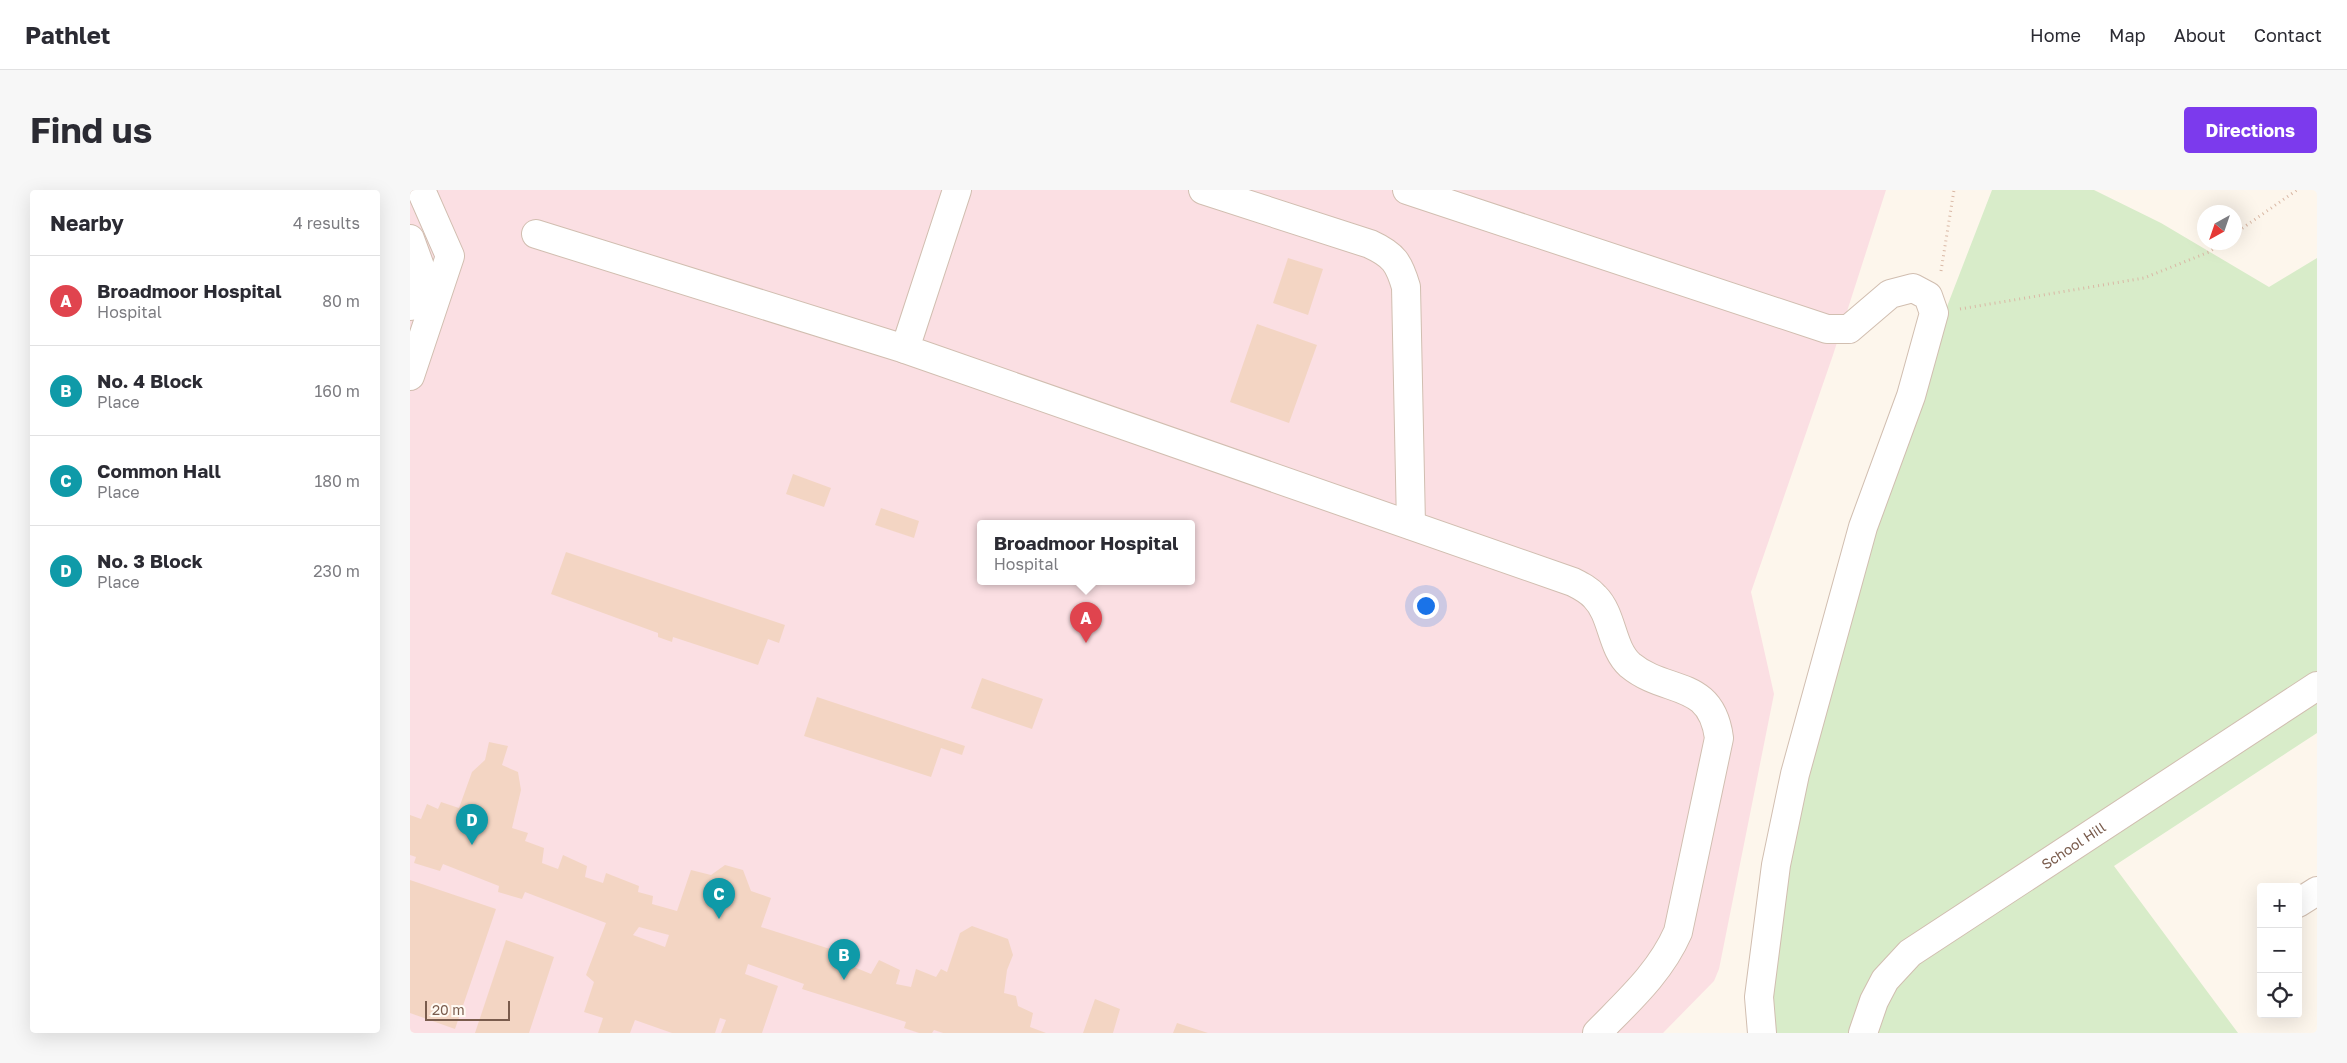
<!DOCTYPE html>
<meta charset="utf-8">
<style>
body{margin:0;font-family:"Golos Text",sans-serif;background:#f7f7f7;color:#2b2b33}
.controls{position:absolute;right:15px;bottom:15px;display:grid;overflow:hidden;border-radius:5px;box-shadow:0 5px 20px #0002}
.controls button{width:45px;height:45px;display:grid;place-items:center;padding:0;border:0;border-bottom:1px solid #e1e1e2;background:#fff;color:#2b2b33;font:25px sans-serif}
.compass{position:absolute;left:1787px;top:15px;width:45px;height:45px;border-radius:50%;background:#fff;box-shadow:0 5px 20px #0002;rotate:220deg}
.scale{position:absolute;left:15px;bottom:12px;width:85px;box-sizing:border-box;padding-left:5px;border:2px solid #7a5c4d;border-top:0;font-size:14px;line-height:18px;white-space:nowrap;color:#7a5c4d;-webkit-text-stroke:4px #fffaf3;paint-order:stroke}
.you{position:absolute;left:1015px;top:415px;width:18px;height:18px;margin:-12px;border:4px solid #fff;border-radius:50%;background:#1a73e8;box-shadow:0 0 0 8px #1a73e833}
.badge{display:grid;place-items:center;width:32px;height:32px;border-radius:50%;background:#7c3aed;color:#fff;font-size:16px;font-weight:700}
.pin{position:absolute;translate:-50% -41px;filter:drop-shadow(0 1px 2px #0008)}
.pin::after{content:'';position:absolute;top:26px;width:18px;height:15px;background:inherit;clip-path:polygon(0 0,100% 0,50% 100%)}
.popup{position:absolute;left:567px;top:330px;width:218px;height:65px;box-sizing:border-box;display:grid;place-content:center;border-radius:5px;background:#fff;filter:drop-shadow(0 1px 4px #0005);font-size:16px;white-space:nowrap;color:#7c7c81}
.popup b{font-size:19px;color:#2b2b33}
.popup::after{content:'';position:absolute;left:50%;top:100%;margin-left:-10px;border:10px solid transparent;border-top-color:#fff}
.list{margin:0;padding:0;list-style:none}
h2{display:flex;justify-content:space-between;align-items:center;height:65px;margin:0;padding:0 20px;font-size:21px}
h2 small{font-size:16px;font-weight:400;color:#7c7c81}
.list li{display:grid;grid-template-columns:32px 1fr auto;gap:15px;align-items:center;box-sizing:border-box;height:90px;padding:0 20px;border-top:1px solid #e1e1e2}
.list b{display:block;font-size:19px;white-space:nowrap}
.list p{margin:0;font-size:16px;white-space:nowrap;color:#7c7c81}
.list em{font-size:16px;font-style:normal;color:#7c7c81}
.icon{flex:none;width:28px;height:28px;fill:none;stroke:currentColor;stroke-width:2;stroke-linecap:round;stroke-linejoin:round}
.map{position:relative;flex:none;width:1907px;height:843px;overflow:hidden;border-radius:5px}
header{display:flex;align-items:center;gap:30px;box-sizing:border-box;height:70px;padding:0 25px;background:#fff;border-bottom:1px solid #e1e1e2}
header strong{font-size:24px}
nav{display:flex;gap:28px;margin-inline-start:auto;font-size:18px}
.intro{display:flex;align-items:center;justify-content:space-between;box-sizing:border-box;height:120px;padding:0 30px}
h1{margin:0;font-size:35px}
.button{padding:12px 22px;border-radius:5px;background:#7c3aed;color:#fff;font-size:18px;font-weight:700}
main{display:flex;gap:30px;padding:0 30px}
aside{flex:1;background:#fff;border-radius:5px;box-shadow:0 5px 20px #0002}
.map>svg:first-child{display:block}
.medical{fill:#fbdfe3;fill-rule:evenodd}
.green{fill:#d8ecc9}
.building{fill:#f3d5c3;fill-rule:evenodd}
.lines{fill:none;stroke-linecap:round;stroke-linejoin:round}
.minor-casing{stroke:#d1beb0;stroke-width:30}
.path{stroke:#d9b8a5;stroke-width:3;stroke-dasharray:1 4;stroke-linecap:butt}
.minor{stroke:#fff;stroke-width:28}
.labels{text-anchor:middle;stroke-width:4;stroke-linejoin:round;paint-order:stroke}
.street-label{font-size:14px;fill:#7a5c4d;stroke:#fffaf3}
</style>
<header>
<strong>Pathlet</strong>
<nav><a>Home</a><a>Map</a><a>About</a><a>Contact</a></nav>
</header>
<div class="intro"><h1>Find us</h1><a class="button">Directions</a></div>
<main>
<aside>
<h2>Nearby<small>4 results</small></h2>
<ul class="list">
<li><span class="badge" style="background:#e0444e">A</span><div><b>Broadmoor Hospital</b><p>Hospital</p></div><em>80 m</em></li>
<li><span class="badge" style="background:#0f9aa8">B</span><div><b>No. 4 Block</b><p>Place</p></div><em>160 m</em></li>
<li><span class="badge" style="background:#0f9aa8">C</span><div><b>Common Hall</b><p>Place</p></div><em>180 m</em></li>
<li><span class="badge" style="background:#0f9aa8">D</span><div><b>No. 3 Block</b><p>Place</p></div><em>230 m</em></li>
</ul>
</aside>
<div class="map">
<svg width="1907" height="843" viewBox="0 0 1907 843">
<rect width="100%" height="100%" fill="#fdf6ec"/>
<!-- medical -->
<path class="medical" d="M0 0H1476L1423 165 1341 402 1364 504 1309 779 1304 791 1253 843H0ZM571 334H781V392H571Z"/>
<!-- green -->
<path class="green" d="M1582 0H1684L1751 33 1859 97 1907 68V543L1704 676 1828 843H1349L1375 663 1487 246Z"/>
<!-- building -->
<path class="building" d="M878 68 913 79 898 125 863 113Z
M847 134 907 155 879 233 820 212Z
M383 284 421 298 414 317 376 304Z
M471 318 509 331 504 348 465 335Z
M156 362 375 435 369 453 358 449 348 475 263 447 262 452 248 447V443L141 404Z
M572 488 633 509 622 539 561 518Z
M407 507 555 556 552 565 531 558 521 587 394 546Z
M79 552 98 556 92 575 108 582 111 600 102 638 118 643 115 651 134 658 132 673 148 679 153 665 177 676 175 687 193 693 196 683 229 696 228 702 243 706 242 714 267 721 281 680 301 685 315 675 333 680 341 701 361 708 351 737 442 766 439 775 461 784 469 770 490 780 486 794 501 797 506 779 526 787 531 779 537 782 550 743 562 736 598 749 603 765 597 780 594 803 606 806 608 816 623 823 620 837 636 843H533L524 840 522 843H509L494 838 496 832 392 799 394 794 338 774 335 784 368 796 352 843H311L316 830 310 828 305 843H262L225 830 220 843H188L193 828 174 822 184 792 176 785 196 733 115 702 112 709 88 702 89 696 33 674 30 681 4 673 6 667 0 665V625L11 629 17 614 28 619 31 612 49 618 62 582 75 570ZM229 737 259 745 255 757 223 745Z
M0 690 86 719 45 839 0 823Z
M96 750 144 767 119 843H65Z
M685 809 710 819 703 843H673Z
M767 833 798 843H763Z"/>
<g class="lines">
<defs>
<g id="minor">
<path d="M547 0 495 159 1163 392C1171 396 1179 400 1185 407 1203 425 1201 458 1220 475 1256 505 1301 488 1309 548L1268 742C1250 783 1218 811 1187 843"/>
<path d="M793 0 960 54C984 65 989 73 996 97L1001 335"/>
<path d="M997 0 1417 139H1439L1480 104 1503 98 1518 106 1524 123 1501 206 1453 337 1385 584 1366 675 1349 807 1352 843"/>
<path d="M126 44 495 159"/>
<path d="M0 49 12 82 0 116"/>
<path d="M0 186 40 66 11 0"/>
<path d="M1888 713 1907 701"/>
<path id="s1" d="M1453 843 1464 811 1475 790 1500 763 1907 496"/>
</g>
</defs>
<!-- minor casing -->
<use href="#minor" class="minor-casing"/>
<!-- path -->
<path class="path" d="M1824 44 1887 0
M1531 81 1544 0
M1550 119 1734 88 1799 62 1813 52"/>
<!-- minor -->
<use href="#minor" class="minor"/>
</g>
<g class="labels">
<!-- street labels -->
<g class="street-label">
<text dy="5" stroke="none"><textPath href="#s1" startOffset="290">School Hill</textPath></text>
</g>
</g>
</svg>
<div class="controls">
<button>+</button>
<button>−</button>
<button><svg class="icon" aria-label="locate" viewBox="0 0 24 24"><circle cx="12" cy="12" r="6"/><path d="M12 2v4M12 18v4M2 12h4M18 12h4"/></svg></button>
</div>
<svg class="compass" viewBox="-18 -18 36 36"><path d="M0-13l5 13h-10z" fill="#e53935"/><path d="M0 13l5-13h-10z" fill="#7c7c81"/></svg>
<div class="scale">20 m</div>
<div class="you"></div>
<div class="pin badge" style="left:676px;top:453px;background:#e0444e">A</div>
<div class="popup"><b>Broadmoor Hospital</b>Hospital</div>
<div class="pin badge" style="left:434px;top:790px;background:#0f9aa8">B</div>
<div class="pin badge" style="left:309px;top:729px;background:#0f9aa8">C</div>
<div class="pin badge" style="left:62px;top:655px;background:#0f9aa8">D</div>
</div>
</main>
